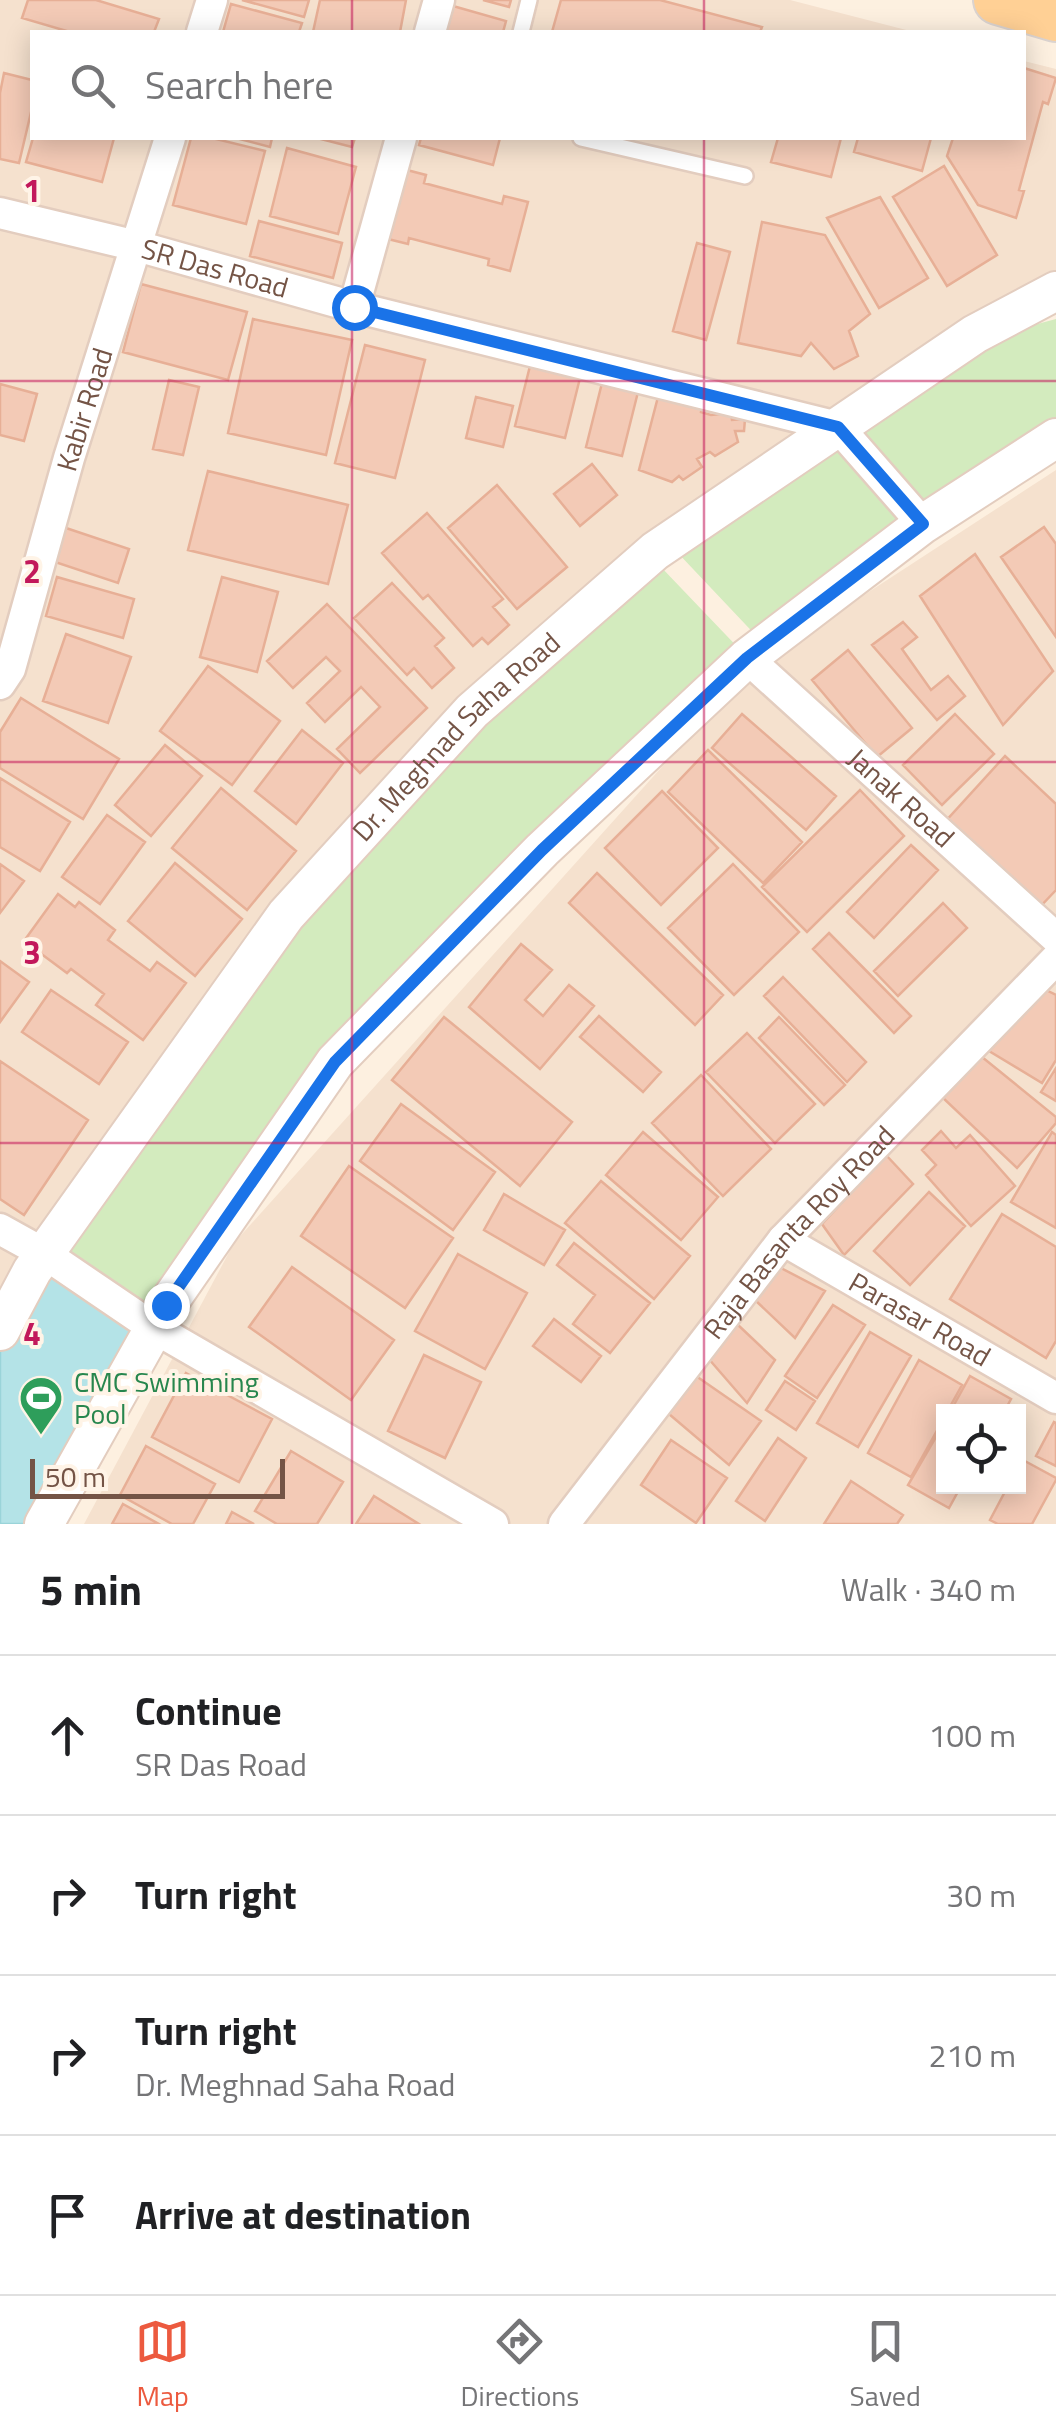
<!DOCTYPE html>
<meta charset="utf-8">
<style>
body{margin:0;font-family:"Titillium Web",sans-serif;background:#f6f6f6;color:#202124}
.controls{position:absolute;right:30px;bottom:30px;display:grid;overflow:hidden;border-radius:0px;box-shadow:0 5px 25px #0003}
.controls button{width:90px;height:90px;display:grid;place-items:center;padding:0;border:0;border-bottom:2px solid #e0e0e0;background:#fff;color:#202124;font:50px sans-serif}
.scale{position:absolute;left:30px;bottom:25px;width:255px;box-sizing:border-box;padding-left:10px;border:5px solid #745446;border-top:0;font-size:28px;line-height:35px;white-space:nowrap;color:#745446;-webkit-text-stroke:8px #fff4e7;paint-order:stroke}
.stop{position:absolute;width:30px;height:30px;margin:-22px;border:8px solid #1a73e8;border-radius:50%;background:#fff}
.stop.end{background:#1a73e8;border-color:#fff;box-shadow:0 2px 10px #0008}
.list{margin:0;padding:0;list-style:none}
h2{display:flex;justify-content:space-between;align-items:center;height:130px;margin:0;padding:0 40px;font-size:42px}
h2 small{font-size:32px;font-weight:400;color:#757577}
.list li{display:grid;grid-template-columns:65px 1fr auto;gap:30px;align-items:center;box-sizing:border-box;height:160px;padding:0 40px;border-top:2px solid #e0e0e0}
.list b{display:block;font-size:38px;white-space:nowrap}
.list p{margin:0;font-size:32px;white-space:nowrap;color:#757577}
.list em{font-size:32px;font-style:normal;color:#757577}
.icon{flex:none;width:55px;height:55px;fill:none;stroke:currentColor;stroke-width:2;stroke-linecap:round;stroke-linejoin:round}
.map{position:relative;flex:none;width:1056px;height:1524px;overflow:hidden}
.search{position:absolute;background:#fff;box-shadow:0 5px 25px #0003;left:30px;right:30px;top:30px;height:110px;display:flex;align-items:center;gap:25px;box-sizing:border-box;padding:0 35px;border-radius:0px;color:#757577;font-size:38px}
.sheet{height:770px;background:#fff}
nav{display:flex;justify-content:space-around;align-items:center;box-sizing:border-box;height:140px;border-top:2px solid #e0e0e0;background:#fff;font-size:28px;color:#757577}
nav a{display:grid;justify-items:center;gap:5px}
nav .on{color:#ec5a3f}
.map>svg:first-child{display:block}
.residential{fill:#f5e1ce;fill-rule:evenodd}
.green{fill:#d3ebbe}
.water{fill:#b4e3e7;stroke:#9ad4d9;stroke-width:2.5}
.building{fill:#f3cab6;stroke:#e7af96;stroke-width:2.5}
.lines{fill:none;stroke-linecap:round;stroke-linejoin:round}
.service-casing{stroke:#e3cdbf;stroke-width:20}
.minor-casing{stroke:#e3cdbf;stroke-width:35}
.tertiary-casing{stroke:#e3cdbf;stroke-width:42}
.primary-casing{stroke:#dbd3cf;stroke-width:52}
.service{stroke:#fff;stroke-width:15}
.minor{stroke:#fff;stroke-width:30}
.tertiary{stroke:#fff;stroke-width:38}
.primary{stroke:#ffd095;stroke-width:48}
.route{stroke:#1a73e8;stroke-width:12}
.grid{fill:none;stroke:#c2185b;stroke-width:2.5;stroke-opacity:0.55}
.labels{text-anchor:middle;stroke-width:8;stroke-linejoin:round;paint-order:stroke}
.street-label{font-size:28px;fill:#745446;stroke:#fff4e7}
.leisure-label{font-size:28px;fill:#27864d;stroke:#fff4e7;text-anchor:start}
.grid-label{font-size:32px;text-anchor:middle;font-weight:bold;fill:#c2185b;stroke:#fff4e7;stroke-width:8;stroke-linejoin:round;paint-order:stroke}
</style>
<div class="map">
<svg width="1056" height="1524" viewBox="0 0 1056 1524">
<rect width="100%" height="100%" fill="#fdf0e0"/>
<!-- residential -->
<path class="residential" d="M0 0H790L914 32H32V138H1024V61L1056 69V273L661 533 0 1304Z
M1056 470V1524H84L234 1243 749 670ZM944 1412H1018V1486H944Z"/>
<!-- green -->
<path class="green" d="M1056 319V433L763 643 676 551 993 336Z
M660 566 747 657 530 848 151 1314 55 1254 295 918 480 717Z"/>
<!-- water -->
<path class="water" d="M50 1266 141 1328 33 1524H0V1348Z"/>
<!-- building -->
<path class="building" d="M28 0H96L159 19 154 32H70L22 18Z
M242 0H309L304 17Z
M320 0H406L400 32H313Z
M483 0H511L509 7Z
M561 0H660L762 27 760 32H552Z
M231 4 302 23 299 32H223Z
M453 6 506 21 503 32H446Z
M1024 68 1056 78 1048 104 1043 102 1019 190 1024 191 1016 218 978 205 947 156 953 138H1024Z
M4 73 32 80V108L19 163 0 159V93Z
M33 138H114L102 182 26 162Z
M191 138H212L265 151 246 224 173 205Z
M236 138H272L270 147Z
M317 138H355L352 147Z
M421 138H500L493 165 419 145Z
M778 138H841L831 177 771 162Z
M858 138H931L922 171 854 152Z
M287 148 356 167 338 234 270 216Z
M944 166 997 255 947 286 893 197Z
M403 169 426 175 424 183 502 204 504 196 528 202 510 271 488 265 489 259 409 238 408 244 384 238Z
M880 197 928 278 879 308 827 218Z
M259 221 342 243 333 278 250 256Z
M762 222 825 235 870 314 849 331 858 356 834 369 811 343 801 356 738 343Z
M697 243 730 252 706 340 673 331Z
M141 284 247 312 228 380 123 352Z
M253 319 352 340 326 455 228 433Z
M365 345 425 360 395 478 335 463Z
M531 362 581 374 565 438 515 426Z
M603 379 639 388 622 456 586 447Z
M169 380 199 387 183 455 153 449Z
M0 384 37 394 24 441 0 435Z
M476 397 513 406 503 447 466 438Z
M658 397 702 405 701 412 711 415 731 413 732 420 745 419 744 431H735L738 442 715 456 710 452 697 459 702 467 683 480 679 476 672 482 639 470Z
M592 464 617 495 580 526 554 494Z
M208 471 348 505 328 584 188 550Z
M497 485 567 567 517 609 448 528Z
M427 513 503 599 493 607 509 625 488 644 482 638 473 646 428 595 423 599 382 553Z
M63 527 129 549 118 583 52 561Z
M1044 527 1056 544V637L1001 557Z
M975 554 1053 671 1003 725 920 596Z
M57 577 134 599 123 638 46 616Z
M222 577 278 592 257 672 200 657Z
M392 583 444 638 435 646 454 668 432 688 414 668 407 675 354 618Z
M327 604 427 708 360 773 337 749 380 707 361 687 325 722 307 703 340 671 326 657 293 688 267 661Z
M903 622 917 637 902 649 931 690 948 676 965 696 937 720 872 645Z
M66 634 131 657 108 723 43 701Z
M848 650 912 728 877 757 812 680Z
M208 666 280 721 232 785 160 731Z
M21 698 119 759 83 819 0 768V732Z
M742 714 836 796 806 830 712 748Z
M955 714 994 754 942 805 903 765Z
M302 730 343 763 296 824 255 791Z
M165 745 202 776 151 836 115 805Z
M708 750 802 842 763 883 668 792Z
M1005 756 1056 804V890L1037 910 944 823Z
M0 778 70 822 40 871 0 847Z
M221 788 296 851 247 910 172 848Z
M860 790 904 836 807 932 762 887Z
M662 791 718 848 661 905 605 848Z
M107 815 145 842 100 904 62 877Z
M911 845 938 870 874 938 847 912Z
M175 863 242 919 195 976 128 921Z
M0 864 24 881 0 913Z
M733 864 799 932 734 995 668 928Z
M597 873 723 995 695 1025 569 903Z
M58 894 75 907 79 902 115 930 108 940 150 971 157 962 186 983 143 1040 96 1005 104 994 71 969 67 973 24 941Z
M943 903 967 928 898 996 874 971Z
M829 933 911 1016 894 1033 813 949Z
M521 944 552 970 525 1000 543 1016 569 985 594 1006 540 1069 469 1007Z
M0 961 29 982 0 1022Z
M783 977 866 1062 847 1082 764 996Z
M51 990 128 1042 99 1084 22 1032Z
M1046 990 1056 995V1060L1042 1083 989 1051Z
M599 1016 661 1072 643 1092 580 1037Z
M444 1017 572 1122 520 1186 392 1080Z
M779 1017 845 1085 824 1105 759 1038Z
M747 1033 815 1104 775 1143 706 1072Z
M982 1057 1056 1117V1123L1017 1168 942 1097Z
M0 1061 88 1120 24 1215 0 1199Z
M1056 1068V1101L1041 1092Z
M701 1075 771 1149 723 1196 652 1123Z
M401 1104 495 1172 453 1230 360 1161Z
M941 1131 956 1148 970 1135 1015 1186 971 1226 926 1175 936 1165 922 1150Z
M643 1132 718 1197 681 1240 606 1175Z
M1052 1132 1056 1135V1228L1011 1202Z
M886 1155 913 1184 844 1255 822 1224Z
M349 1166 453 1238 405 1308 301 1236Z
M601 1181 690 1256 654 1299 565 1223Z
M929 1192 965 1226 910 1285 874 1251Z
M504 1194 565 1230 544 1265 484 1230Z
M1002 1214 1056 1247V1341L1046 1358 950 1299Z
M574 1243 650 1303 610 1353 573 1324 595 1295 557 1265Z
M458 1254 527 1293 485 1369 415 1331Z
M292 1267 394 1340 351 1400 249 1327Z
M779 1267 825 1291 795 1338 755 1300Z
M833 1305 865 1325 817 1398 785 1376Z
M554 1319 601 1356 581 1382 533 1346Z
M737 1324 775 1360 747 1403 708 1358Z
M870 1332 911 1356 858 1447 817 1423Z
M424 1355 481 1382 445 1458 388 1431Z
M919 1360 962 1385 947 1412H944V1418L911 1477 868 1453Z
M186 1373 272 1419 239 1482 152 1437Z
M696 1376 761 1421 729 1465 669 1414Z
M970 1376 1011 1399 1004 1412H950Z
M785 1381 815 1401 796 1430 766 1410Z
M1054 1422 1056 1423V1466L1036 1456Z
M944 1423V1486H961L949 1508 908 1485Z
M778 1438 806 1458 765 1521 736 1501Z
M671 1440 727 1478 696 1523 641 1485Z
M146 1446 215 1484 193 1524H172L120 1495Z
M291 1451 343 1482 317 1524H277L255 1511Z
M1023 1460 1056 1478V1480L1032 1524H998L990 1520 1008 1486H1018V1467Z
M851 1481 903 1515 897 1524H824Z
M374 1496 419 1524H356Z
M123 1504 159 1524H112Z
M232 1512 254 1524H226Z"/>
<g class="lines">
<defs>
<path id="service" d="M521 32 529 0
M581 138 745 176"/>
<g id="minor">
<path d="M202 32 212 0"/>
<path d="M430 32 439 0"/>
<path id="s1" d="M0 213 137 246 354 307 838 427 923 524"/>
<path d="M354 307 401 138"/>
<path id="s2" d="M747 658 1056 938"/>
<path id="s3" d="M0 684 10 669 69 458 170 138"/>
<path d="M0 1229 45 1254 154 1328 493 1524"/>
<path id="s4" d="M783 1240 1056 1398"/>
<path id="s5" d="M564 1524 783 1240 1056 959"/>
</g>
<g id="tertiary">
<path id="s6" d="M0 1331 32 1271 286 915 472 711 655 551 975 334 1056 291"/>
<path d="M44 1524 167 1305 335 1062 542 850 747 658 923 524 1056 438"/>
</g>
<path id="primary" d="M998 0 1056 17"/>
</defs>
<!-- service casing -->
<use href="#service" class="service-casing"/>
<!-- minor casing -->
<use href="#minor" class="minor-casing"/>
<!-- tertiary casing -->
<use href="#tertiary" class="tertiary-casing"/>
<!-- primary casing -->
<use href="#primary" class="primary-casing"/>
<!-- service -->
<use href="#service" class="service"/>
<!-- minor -->
<use href="#minor" class="minor"/>
<!-- tertiary -->
<use href="#tertiary" class="tertiary"/>
<!-- primary -->
<use href="#primary" class="primary"/>
</g>
<g class="lines">
<!-- route -->
<path class="route" d="M166 1305 335 1062 542 850 747 658 923 524 838 427 354 307"/>
</g>
<!-- grid -->
<path class="grid" d="M352 0V32M704 0V32M352 138V1524M704 138V1524M0 381H1056M0 762H1056M0 1143H1056"/>
<!-- icons -->
<defs>
<symbol id="stadium-pin" viewBox="-11 -11 22 30"><path d="M0 17L-7.5 6A9.5 9.5 0 1 1 7.5 6Z" fill="#2e9e5b" stroke="#fff4e7"/><path d="M0-5a6.5 5 0 1 0 0 10a6.5 5 0 1 0 0-10ZM-3.5-1.8h7v3.6h-7Z" fill="#fff"/></symbol>
</defs>
<g fill-rule="evenodd">
<use href="#stadium-pin" x="16" y="1373" width="50" height="68"/>
</g>
<g class="labels">
<!-- street labels -->
<g class="street-label">
<text dy="10" stroke="none"><textPath href="#s1" startOffset="222">SR Das Road</textPath></text>
<text dy="10" stroke="none"><textPath href="#s3" startOffset="288">Kabir Road</textPath></text>
<text dy="10" stroke="none"><textPath href="#s6" startOffset="752">Dr. Meghnad Saha Road</textPath></text>
<text dy="10" stroke="none"><textPath href="#s2" startOffset="208">Janak Road</textPath></text>
<text dy="10" stroke="none"><textPath href="#s5" startOffset="375">Raja Basanta Roy Road</textPath></text>
<text dy="10" stroke="none"><textPath href="#s4" startOffset="158">Parasar Road</textPath></text>
</g>
<!-- leisure labels -->
<g class="leisure-label">
<text x="74" y="1392">CMC Swimming<tspan x="74" dy="32">Pool</tspan></text>
</g>
</g>
<g class="grid-label">
<text x="32" y="202">1</text>
<text x="32" y="583">2</text>
<text x="32" y="964">3</text>
<text x="32" y="1345">4</text>
</g>
</svg>
<div class="controls">
<button><svg class="icon" aria-label="locate" viewBox="0 0 24 24"><circle cx="12" cy="12" r="6"/><path d="M12 2v4M12 18v4M2 12h4M18 12h4"/></svg></button>
</div>
<div class="scale">50 m</div>
<div class="stop" style="left:354px;top:307px"></div>
<div class="stop end" style="left:166px;top:1305px"></div>
<div class="search"><svg class="icon" aria-label="search" viewBox="0 0 24 24"><circle cx="10" cy="10" r="6"/><path d="M15 15l6 6"/></svg>Search here</div>
</div>
<section class="sheet">
<h2>5 min<small>Walk · 340 m</small></h2>
<ul class="list">
<li><svg class="icon" aria-label="ahead" viewBox="0 0 24 24"><path d="M12 20V5M6 11l6-6 6 6"/></svg><div><b>Continue</b><p>SR Das Road</p></div><em>100 m</em></li>
<li><svg class="icon" aria-label="right" viewBox="0 0 24 24"><path d="M7 20v-9h11M14 6l5 5-5 5"/></svg><div><b>Turn right</b></div><em>30 m</em></li>
<li><svg class="icon" aria-label="right" viewBox="0 0 24 24"><path d="M7 20v-9h11M14 6l5 5-5 5"/></svg><div><b>Turn right</b><p>Dr. Meghnad Saha Road</p></div><em>210 m</em></li>
<li><svg class="icon" aria-label="arrive" viewBox="0 0 24 24"><path d="M6 21V4h12l-3 4 3 4H6"/></svg><div><b>Arrive at destination</b></div></li>
</ul>
</section>
<nav>
<a class="on"><svg class="icon" aria-label="map" viewBox="0 0 24 24"><path d="M3 6l6-2 6 2 6-2v14l-6 2-6-2-6 2zM9 4v14M15 6v14"/></svg>Map</a>
<a><svg class="icon" aria-label="directions" viewBox="0 0 24 24"><path d="M12 3l9 9-9 9-9-9zM9 14v-3h6M13 9l2 2-2 2"/></svg>Directions</a>
<a><svg class="icon" aria-label="saved" viewBox="0 0 24 24"><path d="M7 4h10v16l-5-4-5 4z"/></svg>Saved</a>
</nav>
